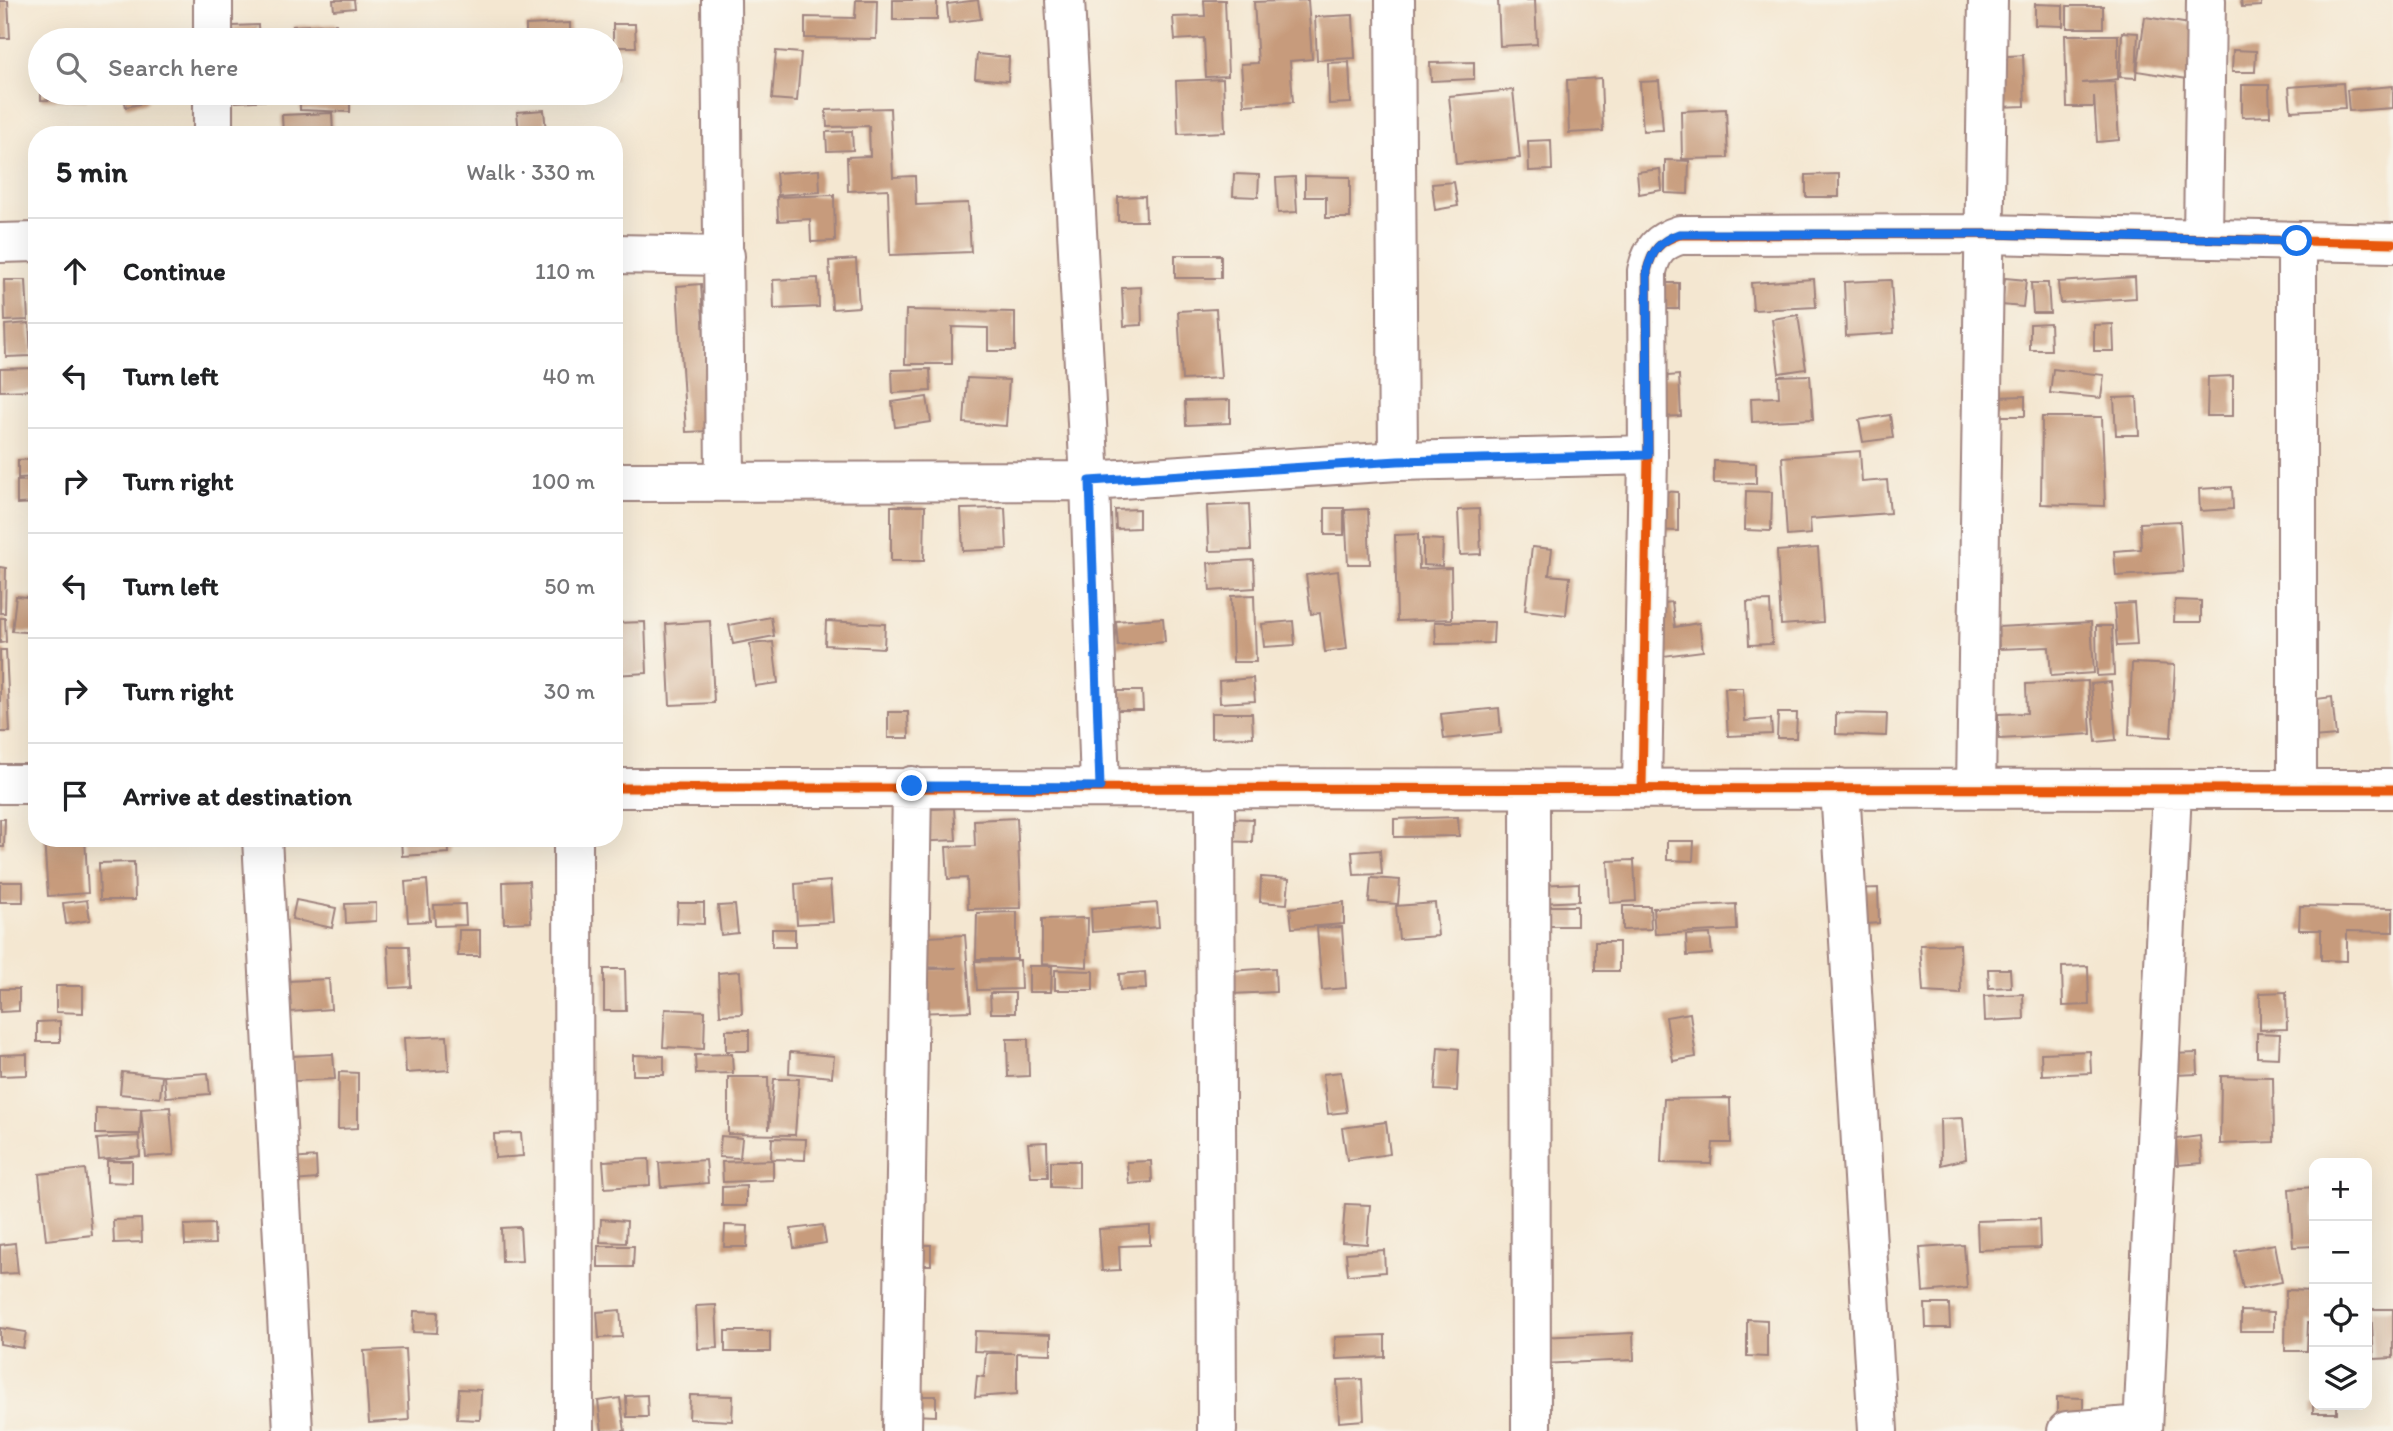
<!DOCTYPE html>
<meta charset="utf-8">
<style>
body{margin:0;font-family:Itim,sans-serif;background:#f2f2f2;color:#202124}
.controls{position:absolute;right:21px;bottom:21px;display:grid;overflow:hidden;border-radius:14px;box-shadow:0 7px 28px #0002}
.controls button{width:63px;height:63px;display:grid;place-items:center;padding:0;border:0;border-bottom:2px solid #e0e0e0;background:#fff;color:#202124;font:35px sans-serif}
.stop{position:absolute;width:21px;height:21px;margin:-16px;border:5px solid #1a73e8;border-radius:50%;background:#fff}
.stop.end{background:#1a73e8;border-color:#fff;box-shadow:0 2px 7px #0008}
.list{margin:0;padding:0;list-style:none}
h2{display:flex;justify-content:space-between;align-items:center;height:91px;margin:0;padding:0 28px;font-size:30px}
h2 small{font-size:23px;font-weight:400;color:#757577}
.list li{display:grid;grid-template-columns:46px 1fr auto;gap:21px;align-items:center;box-sizing:border-box;height:105px;padding:0 28px;border-top:2px solid #e0e0e0}
.list b{display:block;font-size:26px;white-space:nowrap}
.list em{font-size:23px;font-style:normal;color:#757577}
.icon{flex:none;width:38px;height:38px;fill:none;stroke:currentColor;stroke-width:2;stroke-linecap:round;stroke-linejoin:round}
.map{position:relative;flex:none;width:2393px;height:1431px;overflow:hidden}
.search{position:absolute;background:#fff;box-shadow:0 7px 28px #0002;left:28px;top:28px;width:595px;height:77px;display:flex;align-items:center;gap:18px;box-sizing:border-box;padding:0 24px;border-radius:38px;color:#757577;font-size:26px}
.panel{position:absolute;background:#fff;box-shadow:0 7px 28px #0002;left:28px;top:126px;width:595px;height:721px;border-radius:28px}
.map>svg:first-child{display:block}
.building{fill:#c79b7c}
.lines{fill:none;stroke-linecap:round;stroke-linejoin:round}
.street-casing{stroke:#9f837e;stroke-width:42}
.street{stroke:#fff;stroke-width:38}
.cycleway-casing{stroke:#f7f3e8;stroke-width:13}
.cycleway{stroke:#e8590c;stroke-width:9}
.route{stroke:#1a73e8;stroke-width:9}
</style>
<div class="map">
<svg width="2393" height="1431" viewBox="0 0 2393 1431">
<rect width="100%" height="100%" fill="#f7f3e8"/>
<filter id="ink" filterUnits="userSpaceOnUse"><feTurbulence type="fractalNoise" baseFrequency=".0143" numOctaves="2"/><feDisplacementMap in="SourceGraphic" scale="14" xChannelSelector="R" yChannelSelector="G"/><feConvolveMatrix kernelMatrix="1 2 1 2 8 2 1 2 1" color-interpolation-filters="sRGB"/></filter>
<filter id="wash" filterUnits="userSpaceOnUse"><feTurbulence type="fractalNoise" baseFrequency=".00686" numOctaves="4" result="noise"/><feDisplacementMap in="SourceGraphic" scale="28" xChannelSelector="R" yChannelSelector="G"/><feGaussianBlur stdDeviation="1.57" result="paint"/><feColorMatrix in="noise" values="0 0 0 0 0 0 0 0 0 0 0 0 0 0 0 0 0 1.4 0 .05"/><feComposite in="paint" operator="in"/></filter>
<g filter="url(#wash)">
<rect width="100%" height="100%" fill="#f4e7d1"/>
<g id="blocks">
<!-- building -->
<path class="building" d="M333 0H354L355 8 334 10Z
M856 0H877L876 39 805 38V17L855 18Z
M893 0H937V20H893Z
M978 0 981 19 949 23 947 4Z
M1204 0H1225L1228 76 1206 77 1204 38 1175 40 1173 17 1205 16Z
M1308 0 1312 59 1290 61 1293 102 1244 105 1241 64 1258 63 1254 2Z
M1498 0H1535L1537 44 1500 46Z
M2241 0H2261V6L2242 7Z
M0 1H8L10 38H0Z
M2035 4 2063 5V26L2035 25Z
M2067 6H2103V28H2067Z
M1353 15 1355 58 1317 60 1315 17Z
M2145 17 2196 25 2206 82 2137 71Z
M570 23V40H526V25Z
M336 24 337 40H294L293 26Z
M613 24H635L636 47H613Z
M258 25 259 40H234L233 26Z
M2122 32 2138 33 2136 78 2120 77Z
M2065 35H2118V79L2081 83 2115 82 2119 140 2097 142 2094 96V107H2067Z
M2233 50 2256 51 2255 72H2232Z
M776 51 801 53 797 101 772 99Z
M611 54H618L616 80H611Z
M977 54 1009 57 1008 81 975 78Z
M2023 55 2025 106 1998 107 1997 57Z
M1349 62 1351 103 1329 104 1328 63Z
M1474 62V79L1431 81 1430 63Z
M1601 78 1603 131 1569 133 1567 80Z
M1223 79 1225 132 1178 134 1176 81Z
M1659 81 1663 130 1643 131 1640 82Z
M2343 83 2345 108 2291 111 2289 87Z
M2242 85H2269L2270 116 2242 117Z
M2393 86V108L2349 111 2347 90Z
M1513 90 1520 158 1456 164 1449 96Z
M41 93H87V101L41 100Z
M123 93H146L148 102 126 107Z
M236 93H273L274 100 236 102Z
M300 93H350V112L300 110Z
M466 93H485V104L465 103Z
M890 108 893 177 915 176 916 205 968 203 971 252 890 255 888 189 848 191 847 157 870 156 869 126 827 127 826 110Z
M1726 109 1728 158 1682 159 1681 111Z
M544 110 546 131 519 133 517 112Z
M332 113 333 135H283L282 115Z
M852 131 853 150 827 151 826 132Z
M1551 140 1552 170 1529 171 1528 141Z
M1665 160 1689 161 1688 194 1665 193Z
M1660 169 1662 190 1639 194 1637 172Z
M819 170 820 192 778 195 776 173Z
M1234 174 1259 175 1258 197 1233 196Z
M1839 174V197H1806V175Z
M1305 176 1350 177V218H1326V197H1305Z
M1295 177 1297 212 1278 213 1276 178Z
M1454 182 1458 206 1435 210 1432 184Z
M834 195 835 241 811 242 810 219 778 221 777 197Z
M1145 196 1146 221H1118V197Z
M1175 255H1221V278H1175Z
M856 259 859 307 832 309 829 261Z
M2135 277 2136 298 2060 303 2058 282Z
M818 278 819 307 774 309 773 280Z
M2005 278 2026 280 2023 307 2002 305Z
M1814 279 1816 307 1753 310 1751 283Z
M4 280H26L28 320 5 321Z
M1891 280 1894 333 1846 336 1844 282Z
M1658 283H1679V309H1658Z
M2031 283H2048L2050 313H2033Z
M701 284 709 431 686 432 677 286Z
M1141 287 1142 325 1124 326 1122 288Z
M1216 309 1221 378 1182 380 1178 311Z
M906 310 1015 312V351H988V328L952 327V364H905Z
M1798 315 1806 369 1779 373 1772 319Z
M29 323 31 356 6 357 5 325Z
M2050 323 2051 350H2030V324Z
M2113 324 2114 351H2094V325Z
M37 368V390L0 391V369Z
M930 369 931 391 893 393 892 370Z
M2053 369 2104 375 2101 398 2050 393Z
M1679 375 1681 416 1659 417 1657 377Z
M1810 375 1813 419 1752 422 1751 398 1779 397 1778 376Z
M2233 376V416H2207L2208 377Z
M967 378 1009 380 1006 426 964 423Z
M2025 396V416H1994L1995 397Z
M927 397 931 422 895 427 892 402Z
M2137 397 2139 435H2116L2114 398Z
M1230 400V423L1186 425 1185 401Z
M1890 415 1893 438 1863 442 1859 420Z
M2042 417H2102L2105 506 2041 504Z
M1860 451 1862 482 1887 480 1890 513 1810 519 1811 534 1787 536 1782 457Z
M37 459V477L18 478V460Z
M1714 461 1756 463V484L1714 483Z
M37 480V503L17 504V481Z
M2232 487 2233 509 2200 511 2199 489Z
M1654 491 1678 492V531L1654 530Z
M1746 491 1772 492 1771 531 1745 530Z
M1249 504 1251 550 1209 551 1207 506Z
M891 506H925L924 561H891Z
M1005 508 1007 549 963 551 961 509Z
M1325 508H1344V535H1325Z
M1139 509V528L1116 529 1115 510Z
M1368 509 1370 564H1348L1345 510Z
M1479 509 1481 554 1460 555 1458 510Z
M2180 521 2183 572 2116 576 2114 551 2141 549 2140 523Z
M1418 534 1419 569 1451 568 1452 619 1397 621 1395 535Z
M1423 539 1443 540 1442 566 1423 565Z
M1532 547 1552 549 1549 575 1570 577 1566 615 1525 610Z
M1818 548 1823 622 1781 625 1777 551Z
M1254 560 1255 588 1210 591 1208 563Z
M0 567 6 568 5 613H0Z
M1338 571 1347 649 1325 652 1320 613 1311 614 1306 575Z
M1254 595 1256 662H1233L1231 596Z
M16 596 37 598V633L12 631Z
M2175 600 2201 601V622H2174Z
M1770 601 1772 644 1749 645 1747 602Z
M1672 602 1675 627 1699 623 1703 651 1656 657 1649 605Z
M2134 603 2137 645 2117 646 2114 604Z
M771 617 774 636 733 644 729 625Z
M0 618H5L6 642 0 643Z
M1163 618 1165 642 1118 646 1116 621Z
M710 621 714 703 670 705 666 624Z
M826 621 885 624 884 648 825 645Z
M1293 621 1295 645 1264 647 1262 624Z
M645 622 647 673 614 675V623Z
M1435 622H1494L1493 643 1436 644Z
M2091 622 2094 673 2051 676 2049 647 1999 649 1998 627Z
M2096 626H2112L2114 675 2097 676Z
M773 642 778 683 755 686 750 644Z
M0 650H6L10 732H0Z
M2132 663 2175 665 2171 737 2129 735Z
M1253 678 1255 701 1220 703 1219 681Z
M2088 681 2091 734 1999 739 1998 714 2027 713 2026 684Z
M2111 682 2116 740 2096 742 2091 684Z
M1725 688H1743L1745 721 1771 719 1772 734 1728 736Z
M1114 691H1142L1143 710H1115Z
M2332 697 2336 736 2313 738 2308 700Z
M1499 708 1501 733 1444 739 1441 714Z
M888 712H908L909 738H888Z
M1211 713H1252L1253 737 1211 738Z
M1778 713H1797L1796 738H1777Z
M1836 713 1887 714 1886 736 1836 734Z
M954 808 956 840 913 842 912 810Z
M1458 817 1459 836 1394 837V819Z
M1017 818 1021 908 968 909 967 878 948 879 946 847 975 846 974 820Z
M1222 818 1253 819 1252 842 1221 841Z
M0 819H5L4 847H0Z
M44 838H85L88 893 48 896Z
M401 838H448L449 853 402 856Z
M1667 841H1694L1693 861 1667 860Z
M1380 850 1382 874 1354 875 1352 852Z
M1634 860 1636 901 1610 903 1608 861Z
M134 862 135 900H100L99 863Z
M1261 877 1289 879 1287 904 1260 902Z
M1371 878 1400 880 1398 904 1369 902Z
M427 880 430 921 408 922 405 882Z
M529 881 531 922 504 923 503 882Z
M830 881 833 922 797 924 795 884Z
M0 882H23V902H0Z
M1579 883V901L1540 903 1539 885Z
M1878 888 1879 923 1854 925 1852 889Z
M87 900 90 920 66 924 63 903Z
M296 900 336 908 332 928 292 919Z
M1344 902V924L1292 928 1290 908Z
M376 903V921L346 923 345 904Z
M678 903H704V924L677 923Z
M1157 903 1159 927 1092 932 1091 908Z
M1435 903 1438 936 1399 939 1396 906Z
M465 904 466 925 435 926 434 905Z
M1736 904 1737 930 1655 934 1653 908Z
M735 905 738 933 721 935 718 906Z
M1537 906H1577V926H1537Z
M1623 906H1650L1651 929 1623 930Z
M2300 906 2393 908V932L2347 931V961L2321 960V930H2299Z
M1017 912V959H976L977 913Z
M1088 918 1087 967 1042 964V919Z
M1342 927 1346 988 1322 990 1317 928Z
M772 929H795V947H772Z
M459 930H480V956H458Z
M1710 934 1712 954 1687 956 1686 935Z
M965 935 971 1011 914 1013 912 970 957 968 913 967 928 937Z
M1595 942H1619V971H1595Z
M1960 944 1961 994 1923 992 1920 945Z
M388 946H409L411 987 390 988Z
M1020 960 1021 989 977 990 975 961Z
M1029 966H1052L1051 992H1029Z
M2088 966 2089 1005 2063 1006 2062 967Z
M1275 968 1276 992 1230 994 1229 971Z
M604 969H625L626 1011H604Z
M1988 969H2010L2011 987 1989 988Z
M1055 970 1093 971V990H1055Z
M740 971 742 1014 720 1015 718 973Z
M1145 972 1146 989 1120 990 1119 974Z
M329 979 331 1009 290 1012 288 981Z
M56 986H83V1013L56 1012Z
M0 989H19V1011L0 1012Z
M2286 992 2287 1029 2260 1030V993Z
M990 993H1015V1013H991Z
M2023 994 2024 1019 1985 1021 1984 996Z
M665 1009 705 1011 704 1049 663 1047Z
M1690 1013 1696 1057 1673 1061 1666 1017Z
M60 1021V1042H37V1022Z
M726 1030H749V1051H726Z
M2257 1033 2280 1034 2279 1058 2257 1057Z
M447 1036 449 1070 406 1073 404 1038Z
M1007 1039H1028L1029 1076 1008 1077Z
M1438 1047 1459 1049 1457 1091 1435 1090Z
M2090 1051 2091 1073 2042 1075 2041 1053Z
M790 1052 834 1056 832 1077 789 1073Z
M2197 1053 2198 1074 2174 1075 2173 1054Z
M27 1054V1075L0 1076V1055Z
M333 1054 335 1079 294 1081 292 1056Z
M732 1054 733 1073 696 1074 695 1055Z
M633 1055 664 1056V1075H633Z
M122 1072 162 1076 160 1098 120 1094Z
M339 1072 358 1073V1128L338 1129Z
M1341 1072 1347 1112 1328 1114 1323 1074Z
M208 1073 210 1094 166 1097 164 1076Z
M2221 1076 2273 1077 2274 1142 2220 1144Z
M728 1077H768L769 1130 774 1079H799L795 1135 728 1134Z
M1730 1098 1731 1143H1713L1711 1164 1661 1163 1664 1099Z
M170 1107 174 1155 146 1157 141 1109Z
M96 1108 141 1109 140 1134H96Z
M1963 1118 1966 1159 1941 1165 1940 1119Z
M1386 1122 1390 1154 1347 1160 1342 1128Z
M521 1133 523 1156 495 1158 494 1134Z
M139 1136 140 1156 99 1160 97 1139Z
M721 1136 742 1138 740 1158 719 1157Z
M2200 1136 2202 1163 2178 1165 2176 1139Z
M772 1138 806 1139 805 1160 771 1159Z
M1047 1142 1048 1177H1031L1028 1143Z
M316 1157 317 1179 293 1181 291 1159Z
M649 1159 650 1185 605 1188 603 1161Z
M706 1160 708 1183 661 1187 659 1163Z
M773 1160V1180L723 1182 722 1162Z
M107 1161H132V1183L107 1182Z
M1051 1161H1079V1188L1051 1187Z
M1151 1161 1152 1182 1129 1184 1127 1162Z
M85 1169 92 1235 46 1240 39 1174Z
M746 1186V1206H722V1187Z
M2314 1187V1246L2293 1247 2289 1189Z
M1345 1204 1370 1205 1367 1244 1342 1242Z
M141 1219 142 1242 114 1243 113 1220Z
M601 1219 627 1221 626 1243 600 1242Z
M2039 1219 2040 1248 1978 1250 1977 1221Z
M214 1224 215 1244 185 1245 184 1225Z
M725 1225 748 1226 747 1247H724Z
M823 1225 826 1243 794 1248 791 1229Z
M1150 1226V1245L1119 1246 1120 1270 1102 1271 1099 1229Z
M520 1227 522 1261 502 1262 501 1228Z
M15 1243 18 1273 0 1274V1245Z
M2275 1244 2282 1282 2243 1289 2235 1251Z
M906 1245H931V1265H906Z
M1964 1245 1967 1288 1923 1292 1920 1248Z
M598 1246H634L633 1267H598Z
M1384 1250 1385 1272 1348 1275 1346 1253Z
M2286 1290 2314 1291V1323H2308L2307 1351H2285Z
M1925 1304H1949L1950 1328H1926Z
M716 1305 718 1348 698 1349 696 1306Z
M2371 1309H2393V1358L2374 1359Z
M620 1310 622 1337 599 1338 597 1312Z
M414 1311 438 1312 437 1333 413 1332Z
M2241 1311 2274 1312V1331H2241Z
M1747 1319 1767 1320V1357L1747 1356Z
M0 1328 26 1332 23 1348 0 1344Z
M725 1331H770V1352H725Z
M975 1331 1051 1334V1354L1017 1353V1394L975 1397 977 1376 984 1377 986 1353H1014L974 1351Z
M1633 1333 1634 1360 1539 1364 1538 1337Z
M1385 1335V1357L1336 1359 1335 1337Z
M405 1349 409 1420 369 1423 364 1351Z
M1362 1379 1364 1420 1339 1422 1337 1380Z
M459 1389 481 1390 480 1420 457 1419Z
M647 1395 648 1417H627L626 1396Z
M690 1395 733 1396 732 1421 689 1419Z
M912 1396H936V1416L911 1415Z
M2057 1397 2083 1398V1419L2057 1418Z
M620 1398 625 1431H602L598 1401Z
M2313 1405H2337V1413H2313Z"/>
</g>
</g>
<g filter="url(#ink)">
<use href="#blocks" fill-opacity="0" stroke="#9f837e" stroke-width="2"/>
<g class="lines">
<defs>
<path id="street" d="M213 0V40
M721 0 725 481
M1065 0 1090 481 1100 787
M1395 0 1398 461
M213 93V135
M2203 239 2206 0
M0 243 37 242
M614 254 725 256
M614 482 1090 481 1398 461 1648 455
M0 784H37
M1215 787 1217 1431
M614 788 2393 789
M1530 788 1531 1431
M1642 788 1648 455 1647 271C1652 250 1660 241 1680 235L1984 234 2393 243
M1840 788 1878 1431
M1976 789 1988 0
M2297 789V241
M262 838 293 1431
M573 838 574 1431
M902 1431 912 786
M2067 1431 2143 1425
M2143 1431 2172 789"/>
</defs>
<!-- street casing -->
<use href="#street" class="street-casing"/>
<!-- street -->
<use href="#street" class="street"/>
<defs>
<path id="cycleway" d="M614 788 2393 789
M1642 788 1648 455 1647 271C1652 250 1660 241 1680 235L1984 234 2393 243"/>
</defs>
<!-- cycleway casing -->
<use href="#cycleway" class="cycleway-casing"/>
<!-- cycleway -->
<use href="#cycleway" class="cycleway"/>
</g>
</g>
<g class="lines" filter="url(#ink)">
<!-- route -->
<path class="route" d="M912 786 1100 787 1090 481 1398 461 1648 455 1647 271C1652 250 1660 241 1679 234H1984L2297 241"/>
</g>
</svg>
<div class="controls">
<button>+</button>
<button>−</button>
<button><svg class="icon" aria-label="locate" viewBox="0 0 24 24"><circle cx="12" cy="12" r="6"/><path d="M12 2v4M12 18v4M2 12h4M18 12h4"/></svg></button>
<button><svg class="icon" aria-label="layers" viewBox="0 0 24 24"><path d="M12 4l9 5-9 5-9-5zM3 14l9 5 9-5"/></svg></button>
</div>
<div class="stop" style="left:2297px;top:241px"></div>
<div class="stop end" style="left:912px;top:786px"></div>
<div class="search"><svg class="icon" aria-label="search" viewBox="0 0 24 24"><circle cx="10" cy="10" r="6"/><path d="M15 15l6 6"/></svg>Search here</div>
<section class="panel">
<h2>5 min<small>Walk · 330 m</small></h2>
<ul class="list">
<li><svg class="icon" aria-label="ahead" viewBox="0 0 24 24"><path d="M12 20V5M6 11l6-6 6 6"/></svg><div><b>Continue</b></div><em>110 m</em></li>
<li><svg class="icon" aria-label="left" viewBox="0 0 24 24"><path d="M17 20v-9H6M10 6l-5 5 5 5"/></svg><div><b>Turn left</b></div><em>40 m</em></li>
<li><svg class="icon" aria-label="right" viewBox="0 0 24 24"><path d="M7 20v-9h11M14 6l5 5-5 5"/></svg><div><b>Turn right</b></div><em>100 m</em></li>
<li><svg class="icon" aria-label="left" viewBox="0 0 24 24"><path d="M17 20v-9H6M10 6l-5 5 5 5"/></svg><div><b>Turn left</b></div><em>50 m</em></li>
<li><svg class="icon" aria-label="right" viewBox="0 0 24 24"><path d="M7 20v-9h11M14 6l5 5-5 5"/></svg><div><b>Turn right</b></div><em>30 m</em></li>
<li><svg class="icon" aria-label="arrive" viewBox="0 0 24 24"><path d="M6 21V4h12l-3 4 3 4H6"/></svg><div><b>Arrive at destination</b></div></li>
</ul>
</section>
</div>
